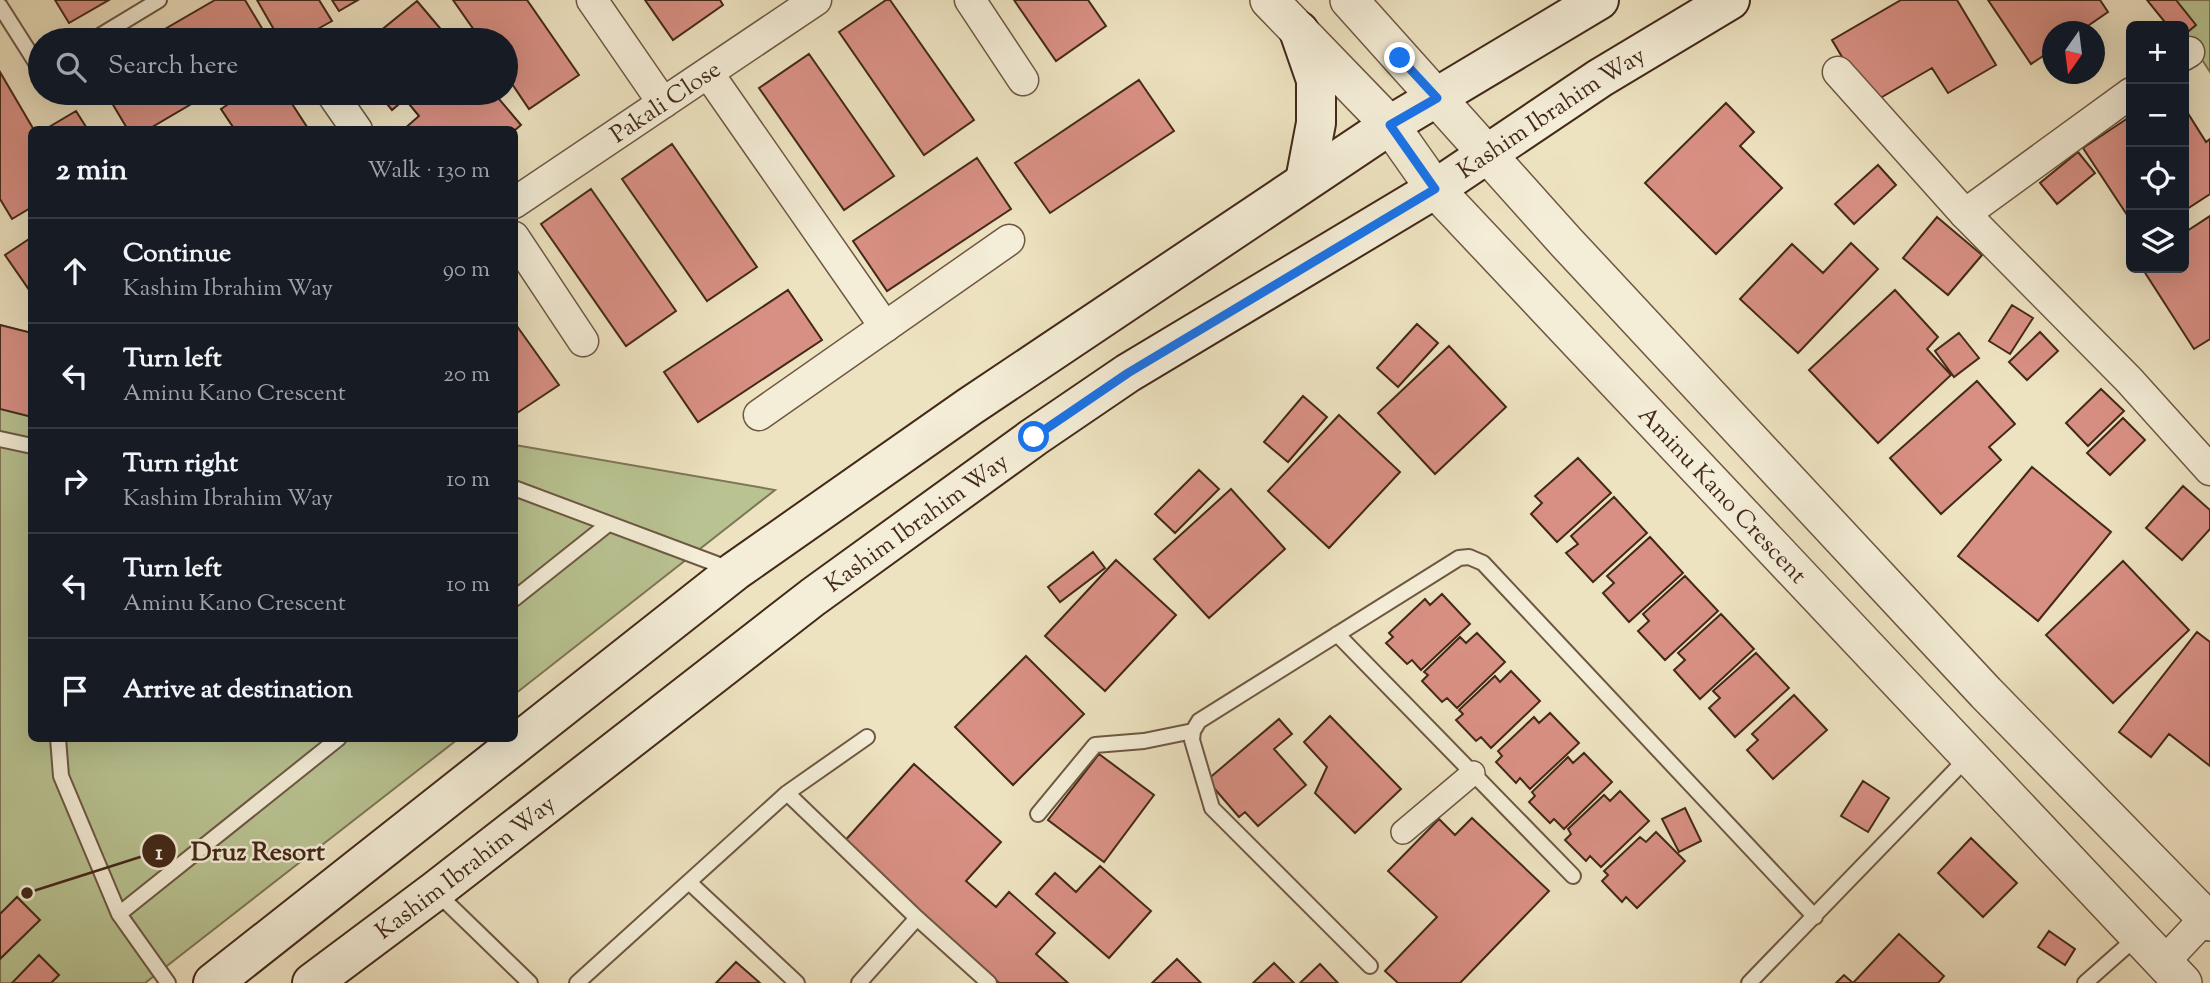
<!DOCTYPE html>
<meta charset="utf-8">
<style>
body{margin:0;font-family:"Sorts Mill Goudy",serif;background:#242831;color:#f1f3f6}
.controls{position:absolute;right:21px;top:21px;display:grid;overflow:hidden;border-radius:10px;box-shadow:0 7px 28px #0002}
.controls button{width:63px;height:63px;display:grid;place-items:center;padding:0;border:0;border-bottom:2px solid #363941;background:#171b24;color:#f1f3f6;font:35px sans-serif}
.compass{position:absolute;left:2042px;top:21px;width:63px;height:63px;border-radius:50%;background:#171b24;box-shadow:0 7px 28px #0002;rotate:194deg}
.stop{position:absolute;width:21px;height:21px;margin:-16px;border:5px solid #1a73e8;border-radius:50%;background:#fff}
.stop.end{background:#1a73e8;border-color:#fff;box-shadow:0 2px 7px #0008}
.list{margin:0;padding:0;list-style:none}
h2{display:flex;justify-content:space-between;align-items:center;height:91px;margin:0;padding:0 28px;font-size:30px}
h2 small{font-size:23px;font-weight:400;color:#9ea1a6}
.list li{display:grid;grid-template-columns:46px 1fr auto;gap:21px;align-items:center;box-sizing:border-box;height:105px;padding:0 28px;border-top:2px solid #363941}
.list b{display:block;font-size:26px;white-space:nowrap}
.list p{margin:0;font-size:23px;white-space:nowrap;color:#9ea1a6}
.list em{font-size:23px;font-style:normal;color:#9ea1a6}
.icon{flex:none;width:38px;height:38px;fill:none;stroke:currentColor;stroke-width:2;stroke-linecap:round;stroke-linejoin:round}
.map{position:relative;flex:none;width:2210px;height:983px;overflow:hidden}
.search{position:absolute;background:#171b24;box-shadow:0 7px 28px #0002;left:28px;top:28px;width:490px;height:77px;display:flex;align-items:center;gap:18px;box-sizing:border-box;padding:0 24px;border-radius:38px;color:#9ea1a6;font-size:26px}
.panel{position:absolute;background:#171b24;box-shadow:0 7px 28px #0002;left:28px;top:126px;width:490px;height:616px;border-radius:10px}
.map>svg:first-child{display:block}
.green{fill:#b9c392;stroke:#7e7656;stroke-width:2}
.building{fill:#d99084;stroke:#432919;stroke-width:2}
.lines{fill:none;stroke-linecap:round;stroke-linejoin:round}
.service-casing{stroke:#6e5843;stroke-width:18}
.pedestrian-casing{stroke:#6e5843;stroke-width:26}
.minor-casing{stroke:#6e5843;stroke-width:33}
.tertiary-casing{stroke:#6e5843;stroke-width:40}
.secondary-casing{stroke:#432919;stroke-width:42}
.service{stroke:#f4edd7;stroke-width:14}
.pedestrian{stroke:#f4edd7;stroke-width:23}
.minor{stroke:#f4edd7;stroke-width:30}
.tertiary{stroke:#f4edd7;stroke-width:37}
.secondary{stroke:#f4edd7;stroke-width:38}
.route{stroke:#1a73e8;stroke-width:9}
.labels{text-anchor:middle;stroke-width:5;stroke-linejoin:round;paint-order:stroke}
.street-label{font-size:24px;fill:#432919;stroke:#f4edd7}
.leader{fill:none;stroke:#432919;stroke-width:2.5}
.callout-dot{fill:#432919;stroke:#f4edd7;stroke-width:2.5}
.mark-label{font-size:21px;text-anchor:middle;font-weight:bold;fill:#fff}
.callout-label{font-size:26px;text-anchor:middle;font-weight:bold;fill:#432919;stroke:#f4edd7;stroke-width:5;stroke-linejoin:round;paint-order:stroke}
</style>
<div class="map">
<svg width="2210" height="983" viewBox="0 0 2210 983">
<rect width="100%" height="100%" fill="#eee3c1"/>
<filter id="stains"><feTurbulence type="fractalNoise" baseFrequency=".00286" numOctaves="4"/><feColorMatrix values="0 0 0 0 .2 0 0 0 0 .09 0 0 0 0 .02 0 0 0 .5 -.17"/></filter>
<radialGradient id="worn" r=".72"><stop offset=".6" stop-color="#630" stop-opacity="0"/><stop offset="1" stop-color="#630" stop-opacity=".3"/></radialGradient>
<!-- green -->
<path class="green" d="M2163 0H2210V72L2184 32V26H2180Z
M0 325 31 333 32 738 458 739 145 983H0Z
M515 445 775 490 515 694Z"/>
<!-- building -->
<path class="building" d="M55 0H109L69 23Z
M215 0H245L269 40H146Z
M257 0H319L332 21 298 40H280Z
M332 0H358L339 11Z
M453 0H527L579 75 529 109 506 75V40H481Z
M645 0H720L723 5 673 40Z
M886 0H890L974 120 924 155 839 32Z
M1014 0H1088L1106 26 1056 61Z
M1901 0H1957L1996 65 1948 93 1932 68 1870 104 1832 40Z
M1988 0H2100L2108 12 2079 32H2052V50L2031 64Z
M2147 0H2176L2196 25 2184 35V26H2168Z
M417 1 450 40H377L374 36Z
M809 54 894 176 844 210 759 88Z
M0 72 34 130H32V207L12 219 0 199Z
M1139 80 1174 131 1050 213 1015 163Z
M106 93H210L147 130H128Z
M245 93H285L309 130H235L221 109Z
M378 93H494L521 125 514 131 403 130 419 116 405 99 392 110Z
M1726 103 1754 132 1740 146 1782 188 1716 254 1645 183Z
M2184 107 2206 142 2210 139V194L2184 211Z
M76 111 88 130H44Z
M2131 116V221L2083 148Z
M672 144 757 267 707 301 622 179Z
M2078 152 2095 173 2057 204 2040 183Z
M977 158 1011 209 887 291 853 241Z
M1878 165 1896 185 1854 224 1835 204Z
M591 189 676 311 626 346 541 224Z
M2210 216V339L2194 349 2142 268H2184V233Z
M1937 217 1982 255 1948 295 1903 258Z
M32 237V294L5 255Z
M1851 243 1878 269 1798 353 1740 299 1792 244 1823 273Z
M788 290 822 340 698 422 664 372Z
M1895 290 1938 337 1927 349 1951 375 1878 443 1809 370Z
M2012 305 2033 318 2010 354 1989 341Z
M514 322 559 385 514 415Z
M1417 324 1438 343 1398 387 1377 368Z
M0 325 32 333V417L0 409Z
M2040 332 2058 351 2027 380 2009 362Z
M1959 333 1979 358 1954 377 1935 351Z
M1449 346 1506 407 1435 474 1378 413Z
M1977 381 2015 424 1989 447 2001 460 1941 514 1890 458Z
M2101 389 2124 411 2088 446 2066 423Z
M1303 396 1327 417 1288 462 1264 442Z
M1339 415 1400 472 1329 548 1268 491Z
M2123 418 2145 440 2110 475 2087 453Z
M1578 458 1611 493 1557 542 1531 514 1542 503 1535 496Z
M2032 467 2111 532 2038 621 1958 556Z
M1199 470 1219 489 1175 533 1155 514Z
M2183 486 2210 510V529L2182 560 2146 528Z
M1231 489 1285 549 1209 618 1154 559Z
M1614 497 1647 533 1593 582 1566 553 1578 544 1571 536Z
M1650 537 1683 573 1629 622 1603 593 1614 583 1607 576Z
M1093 552 1105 568 1060 602 1048 587Z
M1116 560 1176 615 1105 691 1045 636Z
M2123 561 2189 630 2113 703 2046 635Z
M1685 576 1718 611 1665 660 1638 631 1649 621 1643 614Z
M1442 594 1470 624 1421 670 1412 660 1407 664 1386 643 1393 637 1389 633 1425 599 1430 605Z
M1721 614 1754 649 1700 699 1674 670 1685 660 1678 653Z
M2197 632 2210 642V766L2169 734 2151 757 2119 732Z
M1477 633 1505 662 1457 708 1447 698 1442 702 1422 681 1428 675 1424 672 1460 637 1466 643Z
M1756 653 1789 688 1735 737 1709 708 1720 698 1713 691Z
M1026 656 1084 714 1013 785 955 727Z
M1511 671 1540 701 1491 748 1481 737 1476 741 1456 720 1463 714 1459 710 1495 676 1500 682Z
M1794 695 1827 730 1773 779 1747 750 1758 740 1752 734Z
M1550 713 1579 743 1530 789 1520 778 1516 783 1496 762 1502 756 1498 751 1534 717 1539 723Z
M1330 716 1401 789 1355 833 1315 793 1327 767 1304 742Z
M1279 719 1292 734 1274 749 1306 785 1258 826 1245 812 1239 817 1207 780Z
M1584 753 1612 782 1564 829 1554 819 1550 823 1529 802 1535 796 1532 792 1568 757 1573 763Z
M1099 754 1154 795 1104 862 1048 820Z
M914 764 1001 842 966 881 996 907 1009 892 1055 933 1036 954 1068 983H999L842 844Z
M1863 781 1889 798 1868 832 1841 816Z
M1620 791 1649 821 1601 867 1590 856 1586 861 1565 840 1571 834 1568 829 1604 795 1610 801Z
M1685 808 1701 841 1679 852 1662 819Z
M1472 818 1549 891 1460 983H1398L1385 971 1437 917 1388 871 1439 819 1455 835Z
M1656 832 1685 861 1637 908 1626 897 1622 902 1602 881 1608 875 1604 871 1640 837 1646 842Z
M1971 838 2017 883 1983 917 1938 873Z
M1100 866 1151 911 1109 958 1036 894 1055 873 1076 892Z
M17 897 40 920 0 959V914Z
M2049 931 2075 949 2065 965 2038 947Z
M1899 934 1944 976 1938 983H1836L1844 975 1853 983Z
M39 955 59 975 51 983H12Z
M1177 959 1201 983H1152Z
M736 962 760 983H716Z
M1274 963 1294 983H1253Z
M1320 964 1338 983H1300Z"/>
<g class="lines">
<defs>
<path id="service" d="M0 6 40 69
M93 40 159 0
M0 439 32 446
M514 488 730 569
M514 599 607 525
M1337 634 1573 876
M58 738 61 776 119 914 168 983
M787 793 917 918 989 983
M1038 814 1095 745 1144 741 1193 731
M690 883 797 983
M436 892 530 983
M119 914 339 738
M1370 966 1212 808 1192 740 1193 731 1199 721 1459 558 1469 557 1483 563 1815 917
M577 983 787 793 867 737
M859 983 917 918
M1749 983 1969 756
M2085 983 2138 936"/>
<path id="pedestrian" d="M1403 832 1473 773"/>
<g id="minor">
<path d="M592 0 663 103"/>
<path d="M970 0 1023 80"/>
<path d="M2184 55 2189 52"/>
<path d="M1838 72 1965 214 2129 380 2210 470"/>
<path d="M708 73 885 327"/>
<path d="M332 94 357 130"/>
<path id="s1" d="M514 203 816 0"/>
<path d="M1965 214 2131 93"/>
<path d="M514 237 583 341"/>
<path d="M759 415 1009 240"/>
<path d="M2163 963 2210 913"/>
</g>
<g id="tertiary">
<path id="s2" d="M1269 0 1390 125 1435 189 2183 983"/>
<path d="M1349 0 1566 242 1986 693 2210 922"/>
</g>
<g id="secondary">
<path d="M1299 31 1316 80V123L1305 181"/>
<path d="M213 983 735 571 969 407 1390 125 1599 0"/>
<path id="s3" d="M312 983 435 891 813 597 1034 437 1128 373 1435 189 1600 78 1730 0"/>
</g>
</defs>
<!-- service casing -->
<use href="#service" class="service-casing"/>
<!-- pedestrian casing -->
<use href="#pedestrian" class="pedestrian-casing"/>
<!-- minor casing -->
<use href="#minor" class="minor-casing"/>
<!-- tertiary casing -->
<use href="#tertiary" class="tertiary-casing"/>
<!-- secondary casing -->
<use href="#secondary" class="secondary-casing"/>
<!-- service -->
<use href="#service" class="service"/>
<!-- pedestrian -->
<use href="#pedestrian" class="pedestrian"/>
<!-- minor -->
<use href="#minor" class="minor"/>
<!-- tertiary -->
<use href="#tertiary" class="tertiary"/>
<!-- secondary -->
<use href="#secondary" class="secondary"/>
</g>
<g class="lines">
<!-- route -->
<path class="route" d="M1034 437 1128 373 1435 189 1390 125 1437 98 1400 58"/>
</g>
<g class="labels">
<!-- street labels -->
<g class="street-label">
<text dy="8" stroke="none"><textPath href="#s1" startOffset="182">Pakali Close</textPath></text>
<text dy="8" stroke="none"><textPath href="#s3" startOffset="1516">Kashim Ibrahim Way</textPath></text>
<text dy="8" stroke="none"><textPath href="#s2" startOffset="672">Aminu Kano Crescent</textPath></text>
<text dy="8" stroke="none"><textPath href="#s3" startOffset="760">Kashim Ibrahim Way</textPath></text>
<text dy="8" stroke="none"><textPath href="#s3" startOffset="192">Kashim Ibrahim Way</textPath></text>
</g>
</g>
<!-- callouts -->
<path class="leader" d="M27 893L159 851"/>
<g class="callout-dot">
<circle cx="27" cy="893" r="7"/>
<circle cx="159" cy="851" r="18"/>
</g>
<g class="mark-label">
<text x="159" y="859">1</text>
</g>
<g class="callout-label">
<text x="258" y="860">Druz Resort</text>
</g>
<rect width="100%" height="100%" filter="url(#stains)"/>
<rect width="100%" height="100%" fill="url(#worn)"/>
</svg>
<div class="controls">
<button>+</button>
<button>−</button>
<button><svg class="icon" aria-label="locate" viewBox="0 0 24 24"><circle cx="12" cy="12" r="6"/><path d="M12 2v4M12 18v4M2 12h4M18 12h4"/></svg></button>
<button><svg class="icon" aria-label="layers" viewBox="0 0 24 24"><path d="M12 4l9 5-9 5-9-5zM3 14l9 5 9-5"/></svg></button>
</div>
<svg class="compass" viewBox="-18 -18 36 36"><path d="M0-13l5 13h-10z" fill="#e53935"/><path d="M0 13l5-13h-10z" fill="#9ea1a6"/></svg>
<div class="stop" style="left:1034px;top:437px"></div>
<div class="stop end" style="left:1400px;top:58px"></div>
<div class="search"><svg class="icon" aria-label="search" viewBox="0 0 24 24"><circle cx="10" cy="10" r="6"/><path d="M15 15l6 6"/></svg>Search here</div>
<section class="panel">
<h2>2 min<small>Walk · 130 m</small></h2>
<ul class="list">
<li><svg class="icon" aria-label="ahead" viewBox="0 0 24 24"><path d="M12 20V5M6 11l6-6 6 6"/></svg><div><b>Continue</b><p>Kashim Ibrahim Way</p></div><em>90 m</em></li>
<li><svg class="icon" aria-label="left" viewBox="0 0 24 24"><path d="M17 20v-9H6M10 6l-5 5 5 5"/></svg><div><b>Turn left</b><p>Aminu Kano Crescent</p></div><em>20 m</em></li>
<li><svg class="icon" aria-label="right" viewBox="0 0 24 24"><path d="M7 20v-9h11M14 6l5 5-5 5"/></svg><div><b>Turn right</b><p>Kashim Ibrahim Way</p></div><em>10 m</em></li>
<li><svg class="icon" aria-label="left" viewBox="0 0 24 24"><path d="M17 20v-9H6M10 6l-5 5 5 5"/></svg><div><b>Turn left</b><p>Aminu Kano Crescent</p></div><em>10 m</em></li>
<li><svg class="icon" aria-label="arrive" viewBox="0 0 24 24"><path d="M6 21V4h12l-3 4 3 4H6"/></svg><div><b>Arrive at destination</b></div></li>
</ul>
</section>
</div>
